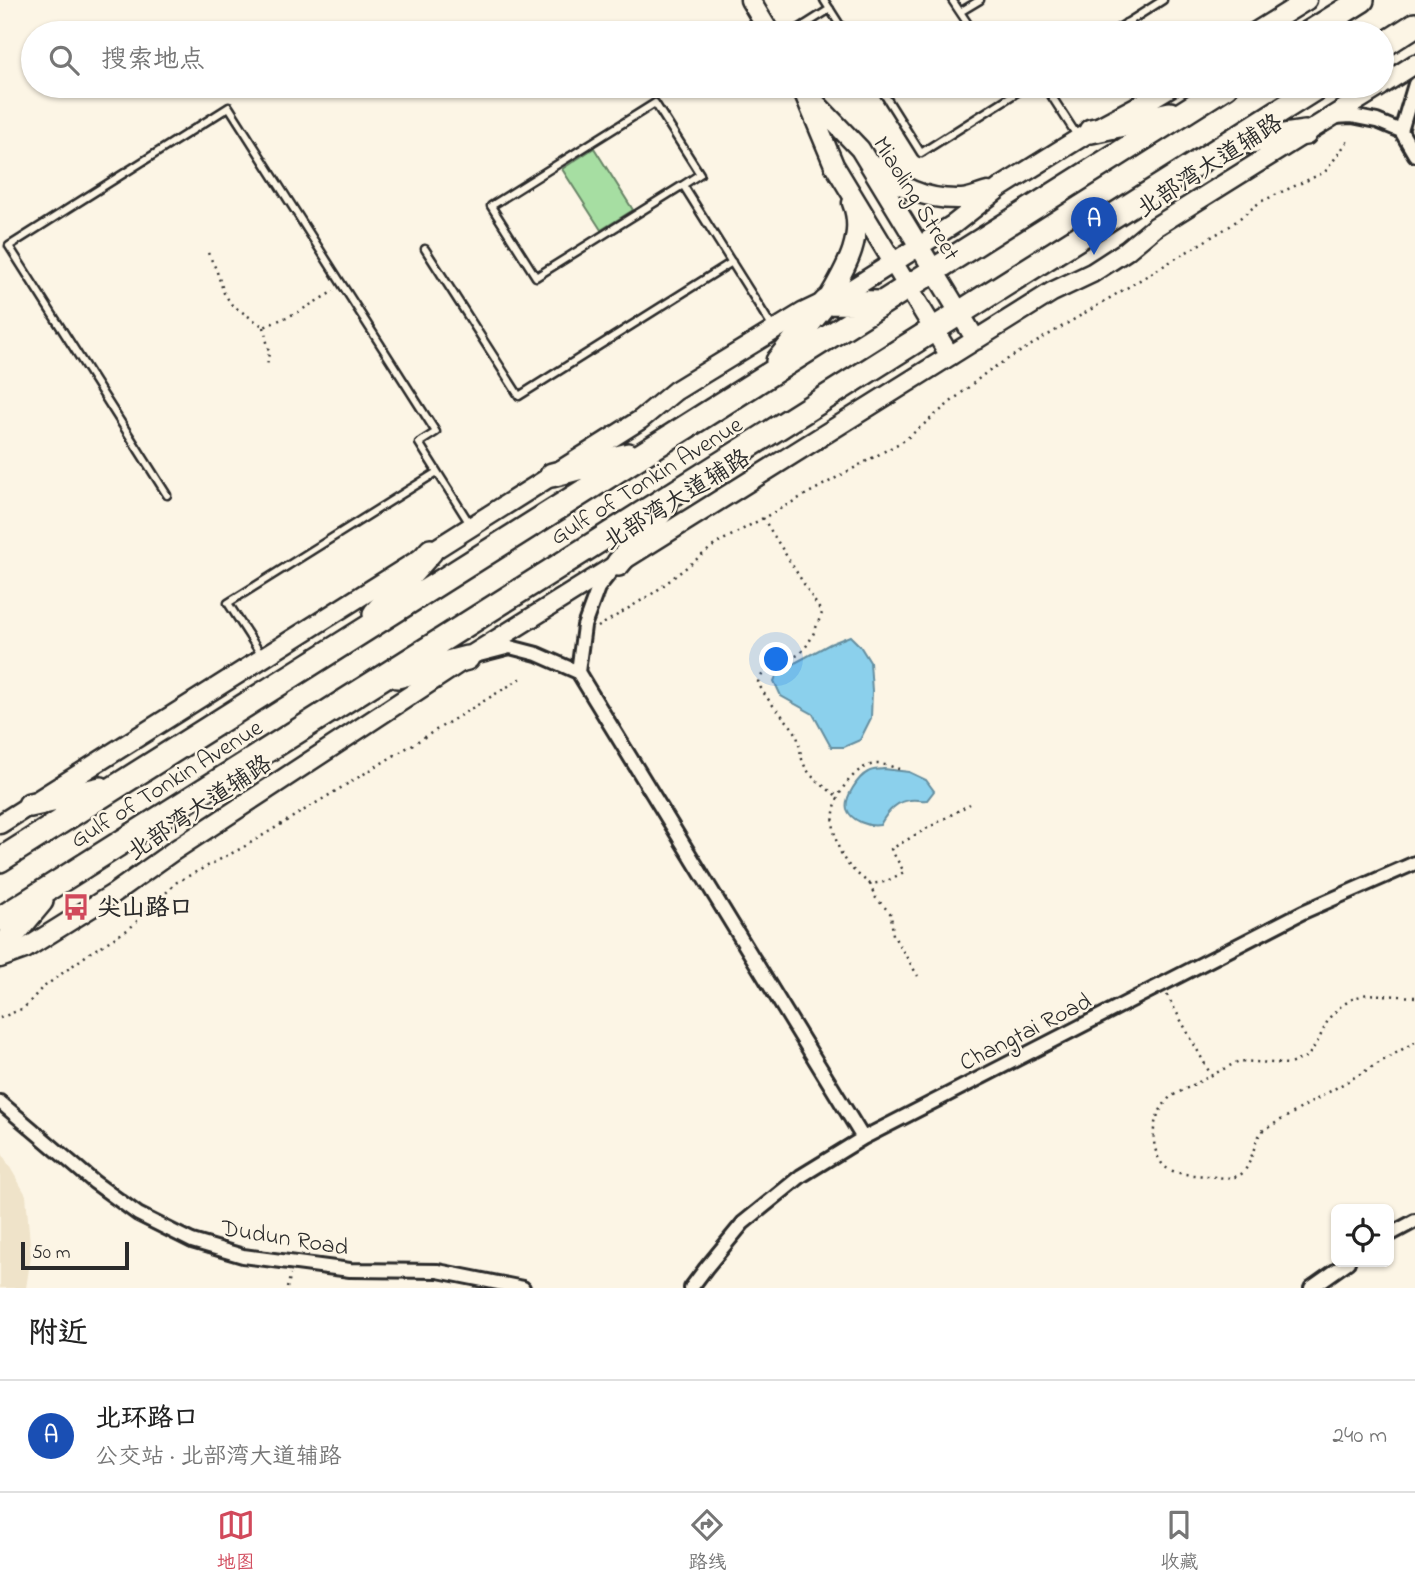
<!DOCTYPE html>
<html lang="zh">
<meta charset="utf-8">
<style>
body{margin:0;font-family:"Indie Flower","LXGW WenKai TC",sans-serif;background:#f2f2f2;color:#222}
.controls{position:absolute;right:21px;bottom:21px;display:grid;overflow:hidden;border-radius:10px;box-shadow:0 2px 5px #0004}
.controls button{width:63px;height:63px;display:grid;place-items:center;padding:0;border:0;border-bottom:2px solid #e0e0e0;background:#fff;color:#222;font:35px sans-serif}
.scale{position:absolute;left:21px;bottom:18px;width:108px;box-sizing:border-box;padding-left:7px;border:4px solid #2b2b2b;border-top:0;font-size:19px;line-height:24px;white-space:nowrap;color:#2b2b2b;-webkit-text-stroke:5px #fcf5e5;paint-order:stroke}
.you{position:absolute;left:777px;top:660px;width:24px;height:24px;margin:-18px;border:5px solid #fff;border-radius:50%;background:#1a73e8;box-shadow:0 0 0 10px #1a73e833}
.badge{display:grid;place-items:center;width:46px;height:46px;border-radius:50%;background:#d1495b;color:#fff;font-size:23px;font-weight:700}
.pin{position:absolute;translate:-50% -58px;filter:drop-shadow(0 2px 4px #0008)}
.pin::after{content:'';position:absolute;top:37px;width:24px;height:21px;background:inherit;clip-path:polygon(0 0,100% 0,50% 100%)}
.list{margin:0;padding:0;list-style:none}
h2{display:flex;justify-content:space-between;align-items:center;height:91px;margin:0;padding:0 28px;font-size:30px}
h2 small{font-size:23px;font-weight:400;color:#767676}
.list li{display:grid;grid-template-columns:46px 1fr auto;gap:21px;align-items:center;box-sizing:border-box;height:112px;padding:0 28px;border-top:2px solid #e0e0e0}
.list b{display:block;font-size:26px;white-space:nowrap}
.list p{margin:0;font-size:23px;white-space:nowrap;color:#767676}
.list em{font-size:23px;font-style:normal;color:#767676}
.icon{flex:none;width:38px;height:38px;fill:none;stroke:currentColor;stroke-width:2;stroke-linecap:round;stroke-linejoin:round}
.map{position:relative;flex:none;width:1415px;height:1288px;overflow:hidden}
.search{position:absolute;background:#fff;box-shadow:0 2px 5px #0004;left:21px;right:21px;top:21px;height:77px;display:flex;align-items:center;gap:18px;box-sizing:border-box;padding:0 24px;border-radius:38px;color:#767676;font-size:26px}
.sheet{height:203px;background:#fff}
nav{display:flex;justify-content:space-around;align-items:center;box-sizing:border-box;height:98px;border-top:2px solid #e0e0e0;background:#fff;font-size:19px;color:#767676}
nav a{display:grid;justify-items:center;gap:4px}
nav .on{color:#d1495b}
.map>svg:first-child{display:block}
.built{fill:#efe3c9}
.green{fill:#a6dea2;stroke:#688466;stroke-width:2}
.water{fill:#8bd0ec;stroke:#658e9f;stroke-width:2}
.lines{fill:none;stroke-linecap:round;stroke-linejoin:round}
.lane-casing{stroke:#2b2b2b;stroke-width:11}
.street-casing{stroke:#2b2b2b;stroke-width:18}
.secondary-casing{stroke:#2b2b2b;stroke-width:23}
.highway-casing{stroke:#2b2b2b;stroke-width:28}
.path{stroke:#2b2b2b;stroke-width:2.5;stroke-dasharray:2 5;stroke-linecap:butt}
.lane{stroke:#fcf5e5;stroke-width:6}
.street{stroke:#fcf5e5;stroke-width:12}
.secondary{stroke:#fcf5e5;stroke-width:18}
.highway{stroke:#fcf5e5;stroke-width:23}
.labels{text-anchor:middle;stroke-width:5;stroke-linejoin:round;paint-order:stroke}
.street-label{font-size:24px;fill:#2b2b2b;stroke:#fcf5e5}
.poi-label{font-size:24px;font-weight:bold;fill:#2b2b2b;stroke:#fcf5e5;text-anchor:start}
</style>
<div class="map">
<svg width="1415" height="1288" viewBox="0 0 1415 1288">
<rect width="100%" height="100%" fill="#fcf5e5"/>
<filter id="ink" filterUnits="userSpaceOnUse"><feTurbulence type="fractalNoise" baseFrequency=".0143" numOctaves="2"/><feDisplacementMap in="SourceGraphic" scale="14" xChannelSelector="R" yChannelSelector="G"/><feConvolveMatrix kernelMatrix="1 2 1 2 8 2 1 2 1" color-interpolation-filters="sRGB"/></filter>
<g filter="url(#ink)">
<!-- built -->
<path class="built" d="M0 1150 26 1195 31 1256 26 1288H0Z"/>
<!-- green -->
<path class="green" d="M594 148 633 210 601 230 562 169Z"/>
<!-- water -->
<path class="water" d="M850 636 860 646 870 662 872 691 871 718 860 740 844 747H831L813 714 781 696 774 681 778 672 830 644Z
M884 769 909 772 926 780 934 791 927 800C921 801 916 799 910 800 896 801 886 814 880 825 869 827 851 821 847 809 844 798 858 777 868 772 872 769 880 770 884 769Z"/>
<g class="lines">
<defs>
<path id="lane" d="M824 0 845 33
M952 0 974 33
M960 12 980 0
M1126 23 1133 33
M792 33 830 9
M1111 33 1163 0
M879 86 921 153 1027 86
M1045 86 1078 137
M683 185 536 277 491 206 655 103 700 174 683 185 773 328
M425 249 519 396 732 262
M167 495 9 246 229 107 436 432 419 443 470 524
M262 656 228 603 437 472"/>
<path id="street" d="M1334 117 1352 116 1377 121 1401 131 1415 155
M1401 131 1415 84
M479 655 510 647 537 654 578 672 863 1138
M578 672 584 626 598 588 609 574
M0 1102 94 1182 138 1214 192 1241 243 1256 350 1270 438 1271 523 1288
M1389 1235 1415 1221
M691 1288 706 1268 743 1223 801 1176 863 1138 1303 912 1415 863
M1311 1288 1348 1262"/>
<path id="secondary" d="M750 0 770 33
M1254 33 1307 0
M1382 85 1415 64
M801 86 834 165 950 356
M812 99 860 149 976 340
M876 165C899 189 928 200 961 199 970 199 979 194 988 192
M826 302C843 272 866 238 852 203
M0 824 640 420 675 391 804 312 850 290 954 224 1001 187 1091 131 1149 100 1172 86
M0 958 25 949 113 894 172 852 467 658 1052 292 1092 273 1126 251 1155 227 1381 86"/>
<path id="highway" d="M1309 33 1362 0
M1382 46 1415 25
M1091 131 1170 114
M1236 143 1305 133
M778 361 826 302 882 303
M552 475 628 455
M618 564 665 507
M375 614 431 551
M397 676 467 658
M30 805 101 789
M0 860 1226 86
M0 919 1319 86
M0 950 41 901"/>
</defs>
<!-- lane casing -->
<use href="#lane" class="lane-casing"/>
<!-- street casing -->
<use href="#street" class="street-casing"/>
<!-- secondary casing -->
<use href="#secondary" class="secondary-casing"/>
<!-- highway casing -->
<use href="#highway" class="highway-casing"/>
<!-- path -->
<path class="path" d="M208 253 216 269 224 293 232 305 264 327 298 312 334 291
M264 327 269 352 267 367
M763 518 822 613C816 627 811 644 799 654 795 657 794 656 788 657 773 660 765 668 758 682 766 701 782 714 794 730 800 739 799 752 803 762 809 778 824 786 837 796
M598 627 655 592 716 544 905 440 988 371 1230 226 1260 202 1325 172 1350 138
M899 769C893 767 884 764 878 764 868 764 860 769 854 775 830 797 828 829 843 857 848 867 860 876 870 884L885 882 904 872 891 849 970 804
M870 884 875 897 891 914 893 935 918 976
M1167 995 1211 1075
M1415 997 1367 994 1354 998 1341 1006 1329 1018 1318 1041 1308 1056 1290 1064 1239 1061 1170 1097C1164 1104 1159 1111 1156 1120 1151 1134 1154 1157 1165 1167 1176 1175 1195 1175 1208 1176 1218 1177 1231 1180 1240 1175 1252 1167 1253 1143 1262 1131L1415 1042
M0 1018 24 1008 41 989 91 952 129 929 177 882 242 848 525 676
M287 1288 291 1274"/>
<!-- lane -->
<use href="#lane" class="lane"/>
<!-- street -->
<use href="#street" class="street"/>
<!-- secondary -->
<use href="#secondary" class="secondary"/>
<!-- highway -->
<use href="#highway" class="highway"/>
</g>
</g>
<!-- icons -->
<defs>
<symbol id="bus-bare" viewBox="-9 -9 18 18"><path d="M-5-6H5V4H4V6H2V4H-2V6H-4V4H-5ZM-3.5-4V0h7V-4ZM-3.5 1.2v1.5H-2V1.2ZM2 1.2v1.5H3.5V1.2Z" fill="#d1495b" stroke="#fcf5e5" stroke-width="2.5" paint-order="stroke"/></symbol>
</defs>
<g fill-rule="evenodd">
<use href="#bus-bare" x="57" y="888" width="38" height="38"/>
</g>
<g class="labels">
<!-- street labels -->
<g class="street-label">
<text transform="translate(1209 165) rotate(-33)" y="8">北部湾大道辅路</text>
<text transform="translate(917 198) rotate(58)" y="8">Miaoling Street</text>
<text transform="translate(646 480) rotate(-32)" y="8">Gulf of Tonkin Avenue</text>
<text transform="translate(676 499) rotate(-32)" y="8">北部湾大道辅路</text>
<text transform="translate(166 783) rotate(-32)" y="8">Gulf of Tonkin Avenue</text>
<text transform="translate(199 807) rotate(-34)" y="8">北部湾大道辅路</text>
<text transform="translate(1025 1031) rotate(-27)" y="8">Changtai Road</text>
<text transform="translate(285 1237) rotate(9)" y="8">Dudun Road</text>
</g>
<!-- poi labels -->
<g class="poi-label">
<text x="97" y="915">尖山路口</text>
</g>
</g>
</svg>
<div class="controls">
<button><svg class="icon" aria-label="locate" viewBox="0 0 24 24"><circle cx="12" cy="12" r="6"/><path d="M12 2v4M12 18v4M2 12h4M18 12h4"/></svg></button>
</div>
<div class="scale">50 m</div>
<div class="you"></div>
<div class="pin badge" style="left:1094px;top:255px;background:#1a4fb4">A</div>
<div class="search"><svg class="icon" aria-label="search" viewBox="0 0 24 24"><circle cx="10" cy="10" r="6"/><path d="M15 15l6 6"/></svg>搜索地点</div>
</div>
<section class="sheet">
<h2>附近<small></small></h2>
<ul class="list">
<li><span class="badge" style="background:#1a4fb4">A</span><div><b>北环路口</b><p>公交站 · 北部湾大道辅路</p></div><em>240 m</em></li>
</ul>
</section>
<nav>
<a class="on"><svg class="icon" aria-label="map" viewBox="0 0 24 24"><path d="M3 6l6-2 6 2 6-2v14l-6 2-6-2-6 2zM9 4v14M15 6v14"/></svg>地图</a>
<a><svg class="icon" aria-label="directions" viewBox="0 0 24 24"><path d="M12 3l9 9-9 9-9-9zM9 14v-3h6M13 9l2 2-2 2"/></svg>路线</a>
<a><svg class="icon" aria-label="saved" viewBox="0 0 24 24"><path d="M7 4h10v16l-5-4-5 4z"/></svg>收藏</a>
</nav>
